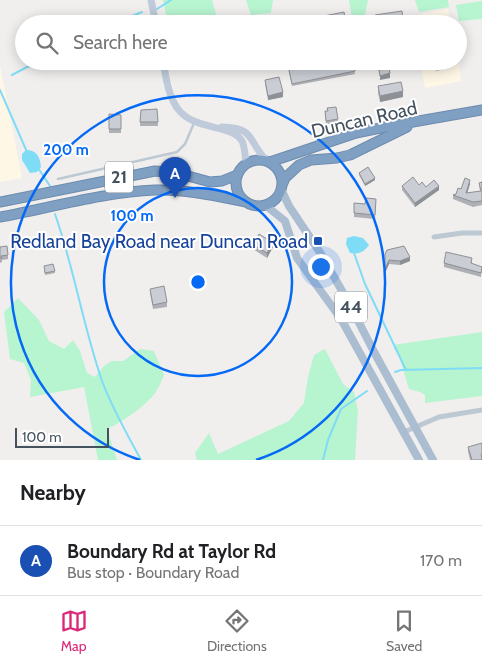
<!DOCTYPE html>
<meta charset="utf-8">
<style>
body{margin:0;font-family:Cabin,sans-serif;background:#f2f2f2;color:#202124}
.scale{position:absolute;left:15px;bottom:12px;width:94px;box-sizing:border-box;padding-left:5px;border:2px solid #44525e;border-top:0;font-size:14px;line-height:18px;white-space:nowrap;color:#44525e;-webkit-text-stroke:4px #fff;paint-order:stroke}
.you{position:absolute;left:320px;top:266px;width:18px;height:18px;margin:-12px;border:4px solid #fff;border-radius:50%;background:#1a73e8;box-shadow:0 0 0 8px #1a73e833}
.badge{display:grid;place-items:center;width:32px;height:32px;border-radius:50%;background:#db2777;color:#fff;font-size:16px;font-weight:700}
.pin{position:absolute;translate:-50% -41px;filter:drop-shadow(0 1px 2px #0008)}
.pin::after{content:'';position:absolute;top:26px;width:18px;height:15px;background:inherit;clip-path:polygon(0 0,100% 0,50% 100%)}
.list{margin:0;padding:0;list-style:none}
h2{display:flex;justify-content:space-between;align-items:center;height:65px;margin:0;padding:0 20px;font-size:21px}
h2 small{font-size:16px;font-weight:400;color:#757577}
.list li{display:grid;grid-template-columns:32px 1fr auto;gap:15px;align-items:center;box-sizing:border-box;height:70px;padding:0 20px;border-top:1px solid #e0e0e0}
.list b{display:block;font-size:19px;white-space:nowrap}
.list p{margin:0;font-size:16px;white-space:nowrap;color:#757577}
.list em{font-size:16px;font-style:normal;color:#757577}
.icon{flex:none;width:28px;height:28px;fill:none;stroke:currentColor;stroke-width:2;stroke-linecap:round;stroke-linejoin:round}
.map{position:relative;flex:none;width:482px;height:460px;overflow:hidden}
.search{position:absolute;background:#fff;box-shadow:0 2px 12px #0003;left:15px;right:15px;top:15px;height:55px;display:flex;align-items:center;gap:12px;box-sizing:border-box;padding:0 18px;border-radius:28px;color:#757577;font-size:19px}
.sheet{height:135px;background:#fff}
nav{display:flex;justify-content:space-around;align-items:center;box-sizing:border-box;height:70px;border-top:1px solid #e0e0e0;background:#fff;font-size:14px;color:#757577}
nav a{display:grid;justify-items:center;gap:2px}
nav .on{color:#db2777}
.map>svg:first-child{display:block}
.commercial{fill:#fef7e6}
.green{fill:#b7f4d0}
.water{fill:#7fdcf6}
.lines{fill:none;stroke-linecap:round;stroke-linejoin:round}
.stream{stroke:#7fdcf6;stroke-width:2}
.highway-casing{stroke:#6b8baf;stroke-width:11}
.lane{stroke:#bdc9d2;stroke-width:2.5}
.street{stroke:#bdc9d2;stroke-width:5}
.secondary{stroke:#bfcbda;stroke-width:7}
.primary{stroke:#abbdd1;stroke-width:8}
.highway{stroke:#80a0c3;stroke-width:9}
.wall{fill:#aeb0b6}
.shaded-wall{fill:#8d9094}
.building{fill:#cacdd4;stroke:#8d9094}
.ring{fill:none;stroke:#046af6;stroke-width:2.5}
.transit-dot{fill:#1a4fb4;stroke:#fff;stroke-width:2}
.labels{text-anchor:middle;stroke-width:4;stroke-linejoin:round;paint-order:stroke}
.shield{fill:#fff;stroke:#7c868e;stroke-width:1}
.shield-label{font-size:18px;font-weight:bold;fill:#44525e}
.street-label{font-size:19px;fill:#44525e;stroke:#fff}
.transit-label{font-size:19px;fill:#164399;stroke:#fff;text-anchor:end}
.centre{fill:#046af6;stroke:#fff;stroke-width:2.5}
.ring-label{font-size:15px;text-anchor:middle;font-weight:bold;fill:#046af6;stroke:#fff;stroke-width:4;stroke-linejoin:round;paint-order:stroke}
</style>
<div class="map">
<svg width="482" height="460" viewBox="0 0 482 460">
<rect width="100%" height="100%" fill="#f1eeee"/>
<!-- commercial -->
<path class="commercial" d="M448 9 451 24H413L412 16Z
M420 61H458L461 81 425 88Z
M0 65 22 178 0 182Z"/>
<!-- green -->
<path class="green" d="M163 0H212L219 24H168Z
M246 0H273L271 13 251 15Z
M349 0H368L363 24H353Z
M415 0H448L449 7 419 12Z
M482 1V19L459 21 456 5Z
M18 298 39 320 49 341 64 349 73 340 80 351 87 373 95 377 104 366 112 361H123L140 349 154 351 164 375C162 380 160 385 157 390 149 404 122 422 107 429L117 460H98L84 387 30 397 31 380 24 363 10 359 4 312Z
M482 332V396L425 403V395L420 392 409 389 400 359 393 345Z
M325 349 343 384 354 392 358 411 355 460H197L195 453 209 433 218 454 289 421 304 403 308 377 314 355Z"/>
<!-- water -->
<path class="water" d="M26 150C37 150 40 157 41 167L37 172 30 173 22 160V154Z
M354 236 363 238 369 245C363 253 359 254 350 253L346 244 347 238Z"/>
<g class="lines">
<!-- stream -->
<path class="stream" d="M157 9 171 0
M132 16 142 12
M113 24 118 20
M12 75 27 67 52 61
M0 90 27 152
M38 168 50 186
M55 214C74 268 83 326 102 381 112 408 127 434 141 460
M354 253 365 284 406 370
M395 372 401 370 482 368
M323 460 328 440 341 409 367 391"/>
<defs>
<path id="highway" d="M236 183a23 23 0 1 1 46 0a23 23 0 1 1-46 0Z
M270 162 356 133 390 126 482 110
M282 185 285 178 299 165 311 160 337 158 350 155 407 127
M0 202 155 171 177 173 210 182 222 181 237 175
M0 217C49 208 105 192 155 190 185 189 216 196 246 202"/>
</defs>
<!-- highway casing -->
<use href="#highway" class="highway-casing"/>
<!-- lane -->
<path class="lane" d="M58 179 177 152 185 144 194 123"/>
<!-- street -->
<path class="street" d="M434 237 462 233H482
M404 432 439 417 482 410"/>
<!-- secondary -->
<path class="secondary" d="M151 0 156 24
M163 61C166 77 168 96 178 109 194 131 232 124 242 141 245 147 245 156 246 163
M222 127C256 128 247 140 266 160"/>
<!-- primary -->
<path class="primary" d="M281 189 289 206 321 254 350 305 373 350 433 460
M265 205 285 221 297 258 341 319 419 460"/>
<!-- highway -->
<use href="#highway" class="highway"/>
</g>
<!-- wall -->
<path class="wall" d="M372 19 403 21V24H372Z
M287 61H353L355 74 292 86Z
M382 61H392L393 67 383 69Z
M434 61H449L450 68 436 71Z
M265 80 283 97 268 100 265 84Z
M378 86 403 97 380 102 378 93Z
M157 109 158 126H140L141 110Z
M325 111 338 119V123L326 125Z
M109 114 121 115V133H109Z
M359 173 375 180 365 186 359 175Z
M482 182V205L473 207 453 199V195L456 194 470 184 467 193 480 191 479 183Z
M419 185 439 190 415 207 402 190V186Z
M376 199 375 219 354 217V203L365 204Z
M253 245 273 247 267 258 253 249Z
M0 247 8 255V259L2 260V262L0 263Z
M385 254 410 261 400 265 389 264 385 273Z
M472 262V264L482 267 481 277 444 267V263Z
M53 264 55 273 45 275 44 268Z
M150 289 167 302V307L153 309 150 293Z
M468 447 482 460H470L468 451Z"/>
<!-- shaded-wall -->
<path class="shaded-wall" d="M390 73V78L380 80V76Z
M403 91V97L380 102V96Z
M283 92V97L268 100V96Z
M375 178V180L365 186V184Z
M470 180V184L466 197V193Z
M439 186V190L415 207V203Z
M273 243V247L267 258V253Z
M410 257V261L400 265V261Z
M389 260V264L385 273V269Z"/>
<!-- building -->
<path class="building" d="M402 11 403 21 390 24H374L372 22V19L375 15Z
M344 12 346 24H284Z
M287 61H353L355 71 292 84Z
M383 61H392L393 63 383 65Z
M434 61H449L450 66 436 69Z
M389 68 390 73 380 76 379 70Z
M279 77 283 92 268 96 265 80Z
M401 82 403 91 380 96 378 86Z
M336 107 338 119 326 121 325 111H328L327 108Z
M157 109 158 122H140L141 110Z
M109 114 121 115V129H109Z
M368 167 375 178 365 184 359 173Z
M413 177 419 185 422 182 426 187 434 180 439 186 415 203 402 186Z
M465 178 470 180 466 193 481 191 479 183 482 182V201L473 202 453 195 456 194 458 188 461 189Z
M366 198 376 199 375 215 354 213V203L365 204Z
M259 234 273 243 267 253 253 245Z
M7 246 8 255 1 256 2 258H0V247Z
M404 246 410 257 400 261 389 260 385 269V254L387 250Z
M446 252 472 258 471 263 482 267 481 273 444 263Z
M53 264 55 271 45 273 44 266Z
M164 286 167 302 153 305 150 289Z
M482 443V454H481L482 460H472L468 447Z"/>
<!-- distance rings -->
<g class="ring">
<circle cx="198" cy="282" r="94"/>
<path d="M140 460A187 187 0 1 1 256 460"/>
</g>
<!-- markers -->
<rect class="transit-dot" x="313" y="236" width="10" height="10" rx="2.5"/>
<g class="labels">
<!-- shield labels -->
<g class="shield">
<rect x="105" y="161.5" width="28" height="31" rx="4"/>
<rect x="335" y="291.5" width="32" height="31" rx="4"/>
</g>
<g class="shield-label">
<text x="119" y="183">21</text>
<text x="351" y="313">44</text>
</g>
<!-- street labels -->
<g class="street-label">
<text transform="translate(364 119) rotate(-13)" y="7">Duncan Road</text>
</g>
<!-- transit labels -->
<g class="transit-label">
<text x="308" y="248">Redland Bay Road near Duncan Road</text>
</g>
</g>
<circle cx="198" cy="282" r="8" class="centre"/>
<g class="ring-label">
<text x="66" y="155">200 m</text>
<text x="132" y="221">100 m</text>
</g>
</svg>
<div class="scale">100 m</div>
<div class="you"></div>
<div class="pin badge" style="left:175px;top:198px;background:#1a4fb4">A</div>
<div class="search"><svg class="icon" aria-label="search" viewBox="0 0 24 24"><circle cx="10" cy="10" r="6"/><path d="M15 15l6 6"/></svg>Search here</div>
</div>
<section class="sheet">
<h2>Nearby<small></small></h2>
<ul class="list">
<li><span class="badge" style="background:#1a4fb4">A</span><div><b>Boundary Rd at Taylor Rd</b><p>Bus stop · Boundary Road</p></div><em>170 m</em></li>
</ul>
</section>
<nav>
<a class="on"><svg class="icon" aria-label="map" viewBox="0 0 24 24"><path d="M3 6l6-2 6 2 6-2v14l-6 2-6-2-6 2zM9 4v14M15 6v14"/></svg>Map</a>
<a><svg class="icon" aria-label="directions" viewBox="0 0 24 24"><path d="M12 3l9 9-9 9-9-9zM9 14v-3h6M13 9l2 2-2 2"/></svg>Directions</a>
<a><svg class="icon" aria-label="saved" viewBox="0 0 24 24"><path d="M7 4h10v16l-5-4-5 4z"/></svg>Saved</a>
</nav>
